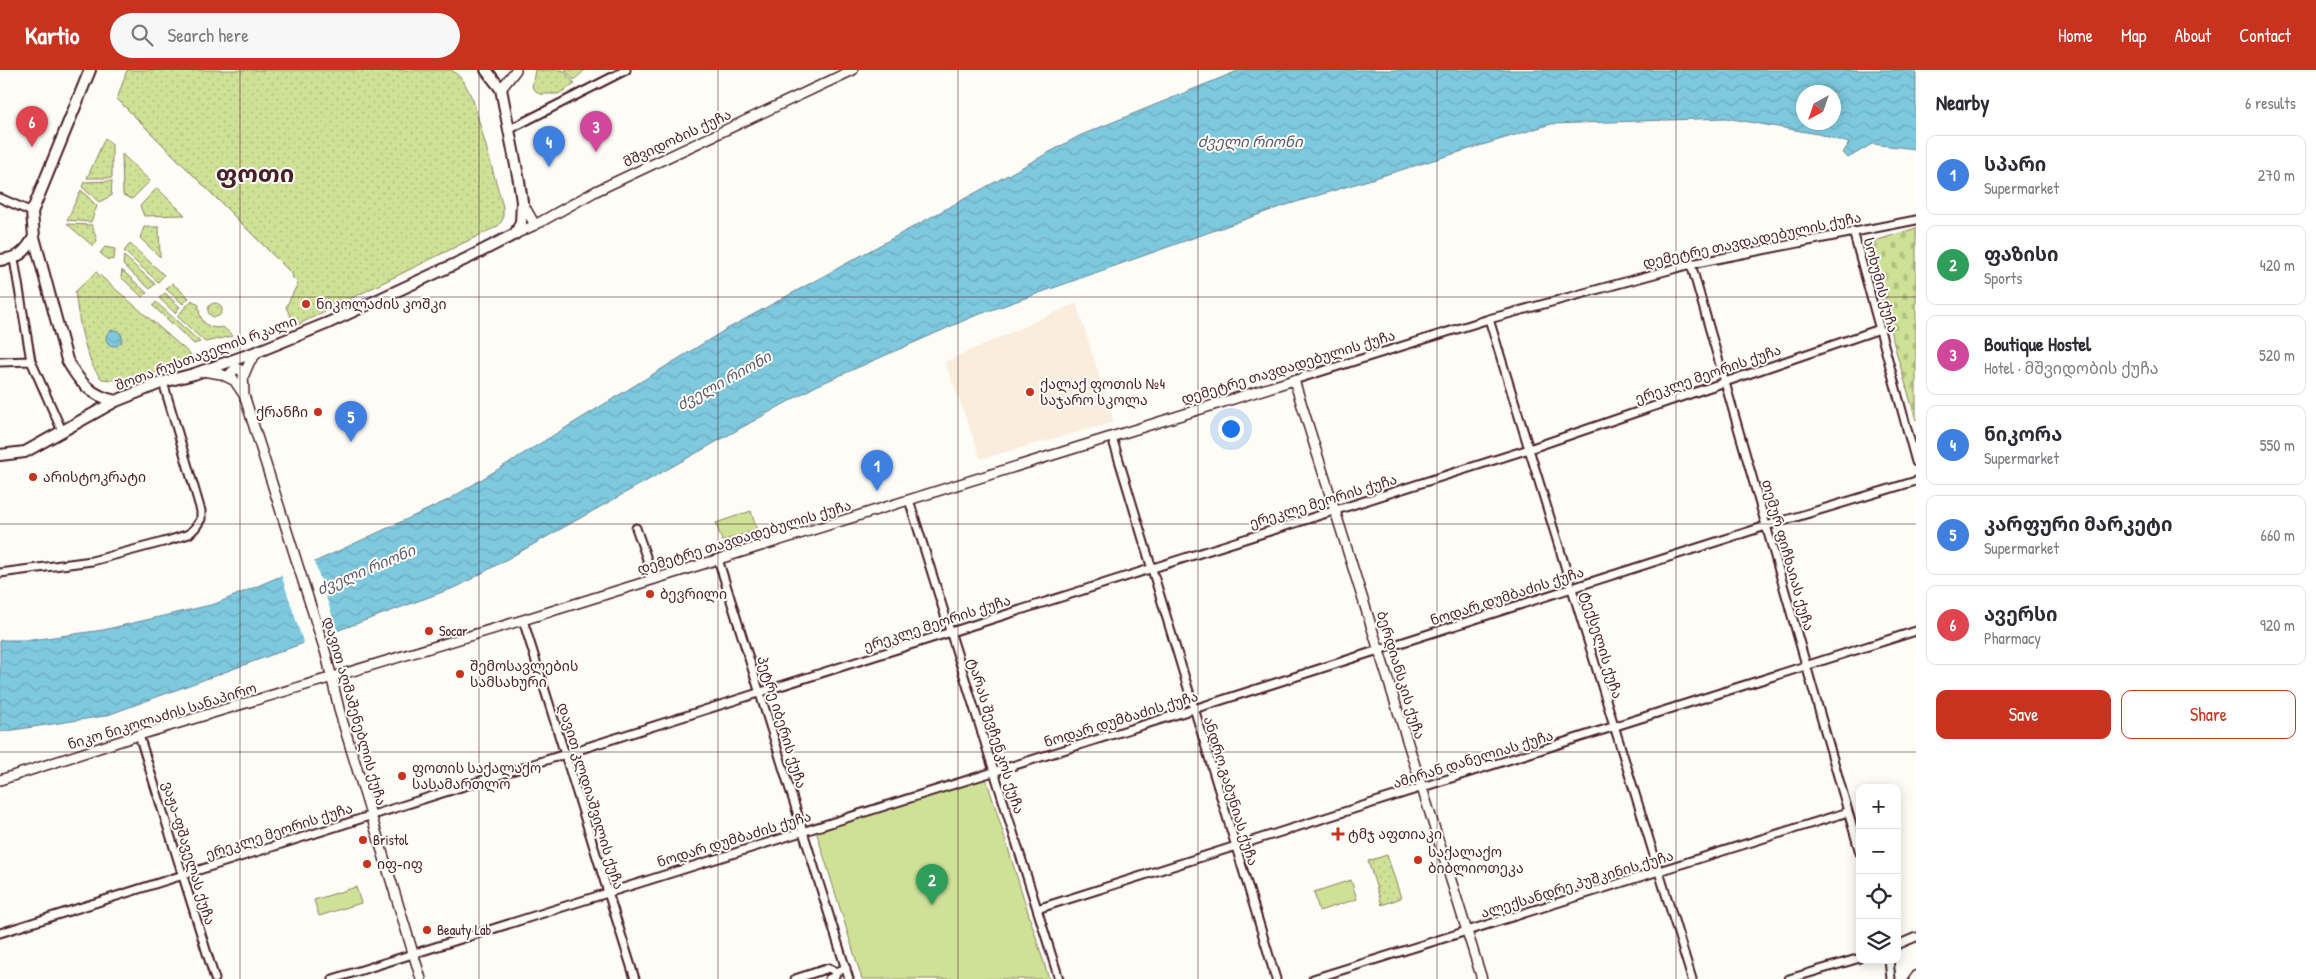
<!DOCTYPE html>
<meta charset="utf-8">
<style>
body{margin:0;font-family:"Patrick Hand","Noto Sans Georgian",sans-serif;background:#f7f7f7;color:#2b2b33}
.controls{position:absolute;right:15px;bottom:15px;display:grid;overflow:hidden;border-radius:10px;box-shadow:0 2px 12px #0003}
.controls button{width:45px;height:45px;display:grid;place-items:center;padding:0;border:0;border-bottom:1px solid #e1e1e2;background:#fff;color:#2b2b33;font:25px sans-serif}
.compass{position:absolute;left:1796px;top:15px;width:45px;height:45px;border-radius:50%;background:#fff;box-shadow:0 2px 12px #0003;rotate:220deg}
.you{position:absolute;left:1230px;top:358px;width:18px;height:18px;margin:-12px;border:4px solid #fff;border-radius:50%;background:#1a73e8;box-shadow:0 0 0 8px #1a73e833}
.badge{display:grid;place-items:center;width:32px;height:32px;border-radius:50%;background:#c8321e;color:#fff;font-size:16px;font-weight:700}
.pin{position:absolute;translate:-50% -41px;filter:drop-shadow(0 1px 2px #0008)}
.pin::after{content:'';position:absolute;top:26px;width:18px;height:15px;background:inherit;clip-path:polygon(0 0,100% 0,50% 100%)}
.list{margin:0;padding:0;list-style:none}
h2{display:flex;justify-content:space-between;align-items:center;height:65px;margin:0;padding:0 20px;font-size:21px}
h2 small{font-size:16px;font-weight:400;color:#7c7c81}
.list li{display:grid;grid-template-columns:32px 1fr auto;gap:15px;align-items:center;box-sizing:border-box;height:80px;margin:0 10px 10px;padding:0 10px;border:1px solid #e1e1e2;border-radius:10px}
.list b{display:block;font-size:19px;white-space:nowrap}
.list p{margin:0;font-size:16px;white-space:nowrap;color:#7c7c81}
.list em{font-size:16px;font-style:normal;color:#7c7c81}
.actions{display:flex;gap:10px;padding:15px 20px}
.actions a{flex:1;padding:11px 0;border:1px solid #c8321e;border-radius:10px;text-align:center;font-size:18px;color:#c8321e}
.actions .main{background:#c8321e;color:#fff}
.icon{flex:none;width:28px;height:28px;fill:none;stroke:currentColor;stroke-width:2;stroke-linecap:round;stroke-linejoin:round}
.map{position:relative;flex:none;width:1916px;height:909px;overflow:hidden}
header{display:flex;align-items:center;gap:30px;box-sizing:border-box;height:70px;padding:0 25px;background:#c8321e;color:#fff}
header strong{font-size:24px}
nav{display:flex;gap:28px;margin-inline-start:auto;font-size:18px}
.search{width:350px;height:45px;background:#f7f7f7;display:flex;align-items:center;gap:12px;box-sizing:border-box;padding:0 18px;border-radius:28px;color:#7c7c81;font-size:19px}
main{display:flex}
aside{flex:1;background:#fff}
.map>svg:first-child{display:block}
.built{fill:#faedde}
.grass{fill:url(#grass-dots);stroke:#8c8060}
.cemetery{fill:url(#cemetery-stones);stroke:#8c8060}
.pitch{fill:#cee196;stroke:#8c8060}
.water{fill:url(#water-waves);stroke:#698596;fill-rule:evenodd}
.pier{fill:#fdfcf7}
.lines{fill:none;stroke-linecap:round;stroke-linejoin:round}
.minor-casing{stroke:#4a1f2b;stroke-width:11}
.tertiary-casing{stroke:#4a1f2b;stroke-width:12}
.secondary-casing{stroke:#4a1f2b;stroke-width:14}
.minor{stroke:#fdfcf7;stroke-width:7}
.tertiary{stroke:#fdfcf7;stroke-width:9}
.secondary{stroke:#fdfcf7;stroke-width:10}
.grid{fill:none;stroke:#4a1f2b;stroke-width:1;stroke-opacity:0.55}
.poi-dot{fill:#c8321e;stroke:#fdfcf7;stroke-width:2}
.labels{text-anchor:middle;stroke-width:4;stroke-linejoin:round;paint-order:stroke}
.street-label{font-size:14px;fill:#4a1f2b;stroke:#fdfcf7}
.poi-label{font-size:14px;fill:#4a1f2b;stroke:#fdfcf7;text-anchor:start}
.water-label{font-size:15px;font-style:italic;fill:#5c5a6a;stroke:#fdfcf7}
.town-label{font-size:24px;font-weight:bold;fill:#4a1f2b;stroke:#fdfcf7}
</style>
<header>
<strong>Kartio</strong>
<div class="search"><svg class="icon" aria-label="search" viewBox="0 0 24 24"><circle cx="10" cy="10" r="6"/><path d="M15 15l6 6"/></svg>Search here</div>
<nav><a>Home</a><a>Map</a><a>About</a><a>Contact</a></nav>
</header>
<main>
<div class="map">
<svg width="1916" height="909" viewBox="0 0 1916 909">
<defs>
<pattern id="grass-dots" width="8" height="8" patternUnits="userSpaceOnUse" patternTransform="scale(1.25)"><rect width="8" height="8" fill="#cee196"/><path d="M2 2h.1M6 6h.1" fill="none" stroke="#b2c181" stroke-width="1.8" stroke-linecap="round"/></pattern>
<pattern id="cemetery-stones" width="16" height="16" patternUnits="userSpaceOnUse" patternTransform="scale(1.25)"><rect width="16" height="16" fill="#cee196"/><path d="M2 7V4a2 2 0 0 1 4 0v3zM10 15v-3a2 2 0 0 1 4 0v3z" fill="#b2c181"/></pattern>
<pattern id="water-waves" width="16" height="10" patternUnits="userSpaceOnUse" patternTransform="scale(1.25)"><rect width="16" height="10" fill="#7ec9de"/><path d="M0 5q4-4 8 0t8 0" fill="none" stroke="#6eacbf"/></pattern>
</defs>
<rect width="100%" height="100%" fill="#fdfcf7"/>
<filter id="ink" filterUnits="userSpaceOnUse"><feTurbulence type="fractalNoise" baseFrequency=".02" numOctaves="2"/><feDisplacementMap in="SourceGraphic" scale="10" xChannelSelector="R" yChannelSelector="G"/><feConvolveMatrix kernelMatrix="1 2 1 2 8 2 1 2 1" color-interpolation-filters="sRGB"/></filter>
<g filter="url(#ink)">
<!-- built -->
<path class="built" d="M1076 233 1114 352 981 389 945 292Z"/>
<!-- grass -->
<path class="grass" d="M127 0H452L463 10 473 30 503 137V149L498 156 295 256 286 237 298 213 292 207 293 205 117 29Z
M535 0H563L575 14 558 24H539L532 17Z
M105 68 112 74V108H87Z
M122 84 150 111 132 129 123 125Z
M112 111 111 126 99 132 82 117 84 112Z
M157 118 185 145 144 146 140 136Z
M81 120 97 136 91 152 67 150Z
M67 154 92 155 97 171 93 176Z
M144 157H159L160 187 140 168Z
M130 174 164 205 158 212 124 181Z
M105 177 115 179 114 189 108 190 100 183Z
M124 186 155 214 150 219 123 195Z
M122 200 147 223 142 227 121 207Z
M96 202 190 284 193 289C165 299 133 314 102 309 85 293 78 245 75 222Z
M172 213 189 228 183 234 166 219Z
M165 223 180 237 175 243 159 228Z
M192 230 199 235C198 250 208 261 223 257L233 266 205 272 177 246Z
M156 232 200 272 194 274 153 236Z
M208 240a7 7 0 1 1 14 0a7 7 0 1 1-14 0Z
M1387 785 1401 828 1382 835 1368 791Z"/>
<!-- cemetery -->
<path class="cemetery" d="M1916 158V350L1865 174Z"/>
<!-- pitch -->
<path class="pitch" d="M565 0H585L574 10Z
M751 441 757 460 722 471 716 453Z
M986 708 1049 909H862L816 761Z
M1351 810 1357 829 1319 841 1314 822Z
M356 817 361 833 319 846 314 830Z"/>
<!-- water -->
<path class="water" d="M1240 0H1916V79L1872 74 1848 88 1843 83 1849 73 1818 64 1726 48 1551 54 1277 138 972 247 816 316 459 516 105 646 0 662V570H32L103 560 215 534 319 490 448 430 725 260 1079 66ZM1804 22H1834V52H1804Z
M106 268a8 8 0 1 1 16 0a8 8 0 1 1-16 0Z"/>
<!-- pier -->
<path class="pier" d="M314 490 338 563 304 575 281 504Z"/>
<g class="lines">
<defs>
<path id="minor" d="M508 60 626 0
M0 128 32 142
M1853 161 1916 392
M14 189 31 291 62 361
M1691 194 1860 783
M1489 249 1692 909
M0 292 31 291
M1294 310 1489 249 1691 194 1916 150
M1112 367 1276 909
M909 430 1059 909
M636 458 654 509
M718 489 849 909
M0 503 92 491 167 471 189 464 196 457 201 449V441L163 312
M523 550 635 909
M139 665 215 909
M1037 839 1916 561
M0 863 1529 379 1880 259
M1897 875 1916 867
M1889 890 1891 909
M333 909 1194 639 1766 456 1916 411
M795 909 829 898 836 902
M829 909 835 906 836 902 846 898
M1313 909 1848 742
M1789 909 1860 888
M1913 909 1916 905"/>
<path id="tertiary" d="M501 19 516 0
M522 132 535 155
M515 164 535 155 596 121 853 0
M202 301 221 304 233 310
M244 305 250 291 259 281
M244 325 230 304 236 298 243 301 244 325 326 584 340 643 421 909
M0 710 139 665 523 550 1294 310 1482 909"/>
<path id="secondary" d="M90 0 32 142 34 167 67 290C79 312 91 326 116 331
M0 190C19 188 25 183 34 167
M0 385 25 382 116 331 163 312 194 304 259 281 328 253 468 188 515 164 521 153 522 132 519 111 501 19 486 0"/>
</defs>
<!-- minor casing -->
<use href="#minor" class="minor-casing"/>
<!-- tertiary casing -->
<use href="#tertiary" class="tertiary-casing"/>
<!-- secondary casing -->
<use href="#secondary" class="secondary-casing"/>
<!-- minor -->
<use href="#minor" class="minor"/>
<!-- tertiary -->
<use href="#tertiary" class="tertiary"/>
<!-- secondary -->
<use href="#secondary" class="secondary"/>
</g>
</g>
<!-- grid -->
<path class="grid" d="M240 0V909M479 0V909M718 0V909M958 0V909M1198 0V909M1437 0V909M1676 0V909M0 227H1916M0 454H1916M0 682H1916"/>
<!-- markers -->
<g class="poi-dot">
<circle cx="306" cy="234" r="5"/>
<circle cx="1030" cy="322" r="5"/>
<circle cx="318" cy="342" r="5"/>
<circle cx="33" cy="407" r="5"/>
<circle cx="650" cy="524" r="5"/>
<circle cx="429" cy="561" r="5"/>
<circle cx="460" cy="604" r="5"/>
<circle cx="402" cy="706" r="5"/>
<path d="M1335.5 756.5h5v5h5v5h-5v5h-5v-5h-5v-5h5z"/>
<circle cx="363" cy="770" r="5"/>
<circle cx="1418" cy="790" r="5"/>
<circle cx="367" cy="794" r="5"/>
<circle cx="427" cy="860" r="5"/>
</g>
<g class="labels">
<!-- street labels -->
<g class="street-label">
<text transform="translate(677 68) rotate(-25)" y="5">მშვიდობის ქუჩა</text>
<text transform="translate(1752 170) rotate(-12)" y="5">დემეტრე თავდადებულის ქუჩა</text>
<text transform="translate(1881 215) rotate(75)" y="5">სოხუმის ქუჩა</text>
<text transform="translate(206 283) rotate(-20)" y="5">შოთა რუსთაველის რკალი</text>
<text transform="translate(1288 297) rotate(-17)" y="5">დემეტრე თავდადებულის ქუჩა</text>
<text transform="translate(1708 304) rotate(-19)" y="5">ერეკლე მეორის ქუჩა</text>
<text transform="translate(1323 431) rotate(-17)" y="5">ერეკლე მეორის ქუჩა</text>
<text transform="translate(744 467) rotate(-17)" y="5">დემეტრე თავდადებულის ქუჩა</text>
<text transform="translate(1788 485) rotate(74)" y="5">თემურ ფიჩხაიას ქუჩა</text>
<text transform="translate(1507 526) rotate(-18)" y="5">ნოდარ დუმბაძის ქუჩა</text>
<text transform="translate(937 553) rotate(-18)" y="5">ერეკლე მეორის ქუჩა</text>
<text transform="translate(1602 575) rotate(73)" y="5">ტექსელის ქუჩა</text>
<text transform="translate(1401 605) rotate(73)" y="5">ბერდიანსკის ქუჩა</text>
<text transform="translate(355 641) rotate(74)" y="5">დავით აღმაშენებლის ქუჩა</text>
<text transform="translate(162 646) rotate(-17)" y="5">ნიკო ნიკოლაძის სანაპირო</text>
<text transform="translate(1121 649) rotate(-17)" y="5">ნოდარ დუმბაძის ქუჩა</text>
<text transform="translate(782 652) rotate(73)" y="5">პეტრე იბერის ქუჩა</text>
<text transform="translate(996 666) rotate(73)" y="5">ტარას შევჩენკოს ქუჩა</text>
<text transform="translate(1473 689) rotate(-17)" y="5">ამირან დანელიას ქუჩა</text>
<text transform="translate(1231 721) rotate(73)" y="5">ანდრო გაბუნიას ქუჩა</text>
<text transform="translate(591 726) rotate(73)" y="5">დავით კლდიაშვილის ქუჩა</text>
<text transform="translate(279 761) rotate(-18)" y="5">ერეკლე მეორის ქუჩა</text>
<text transform="translate(734 769) rotate(-17)" y="5">ნოდარ დუმბაძის ქუჩა</text>
<text transform="translate(189 783) rotate(73)" y="5">ვაჟა-ფშაველას ქუჩა</text>
<text transform="translate(1577 814) rotate(-17)" y="5">ალექსანდრე პუშკინის ქუჩა</text>
</g>
<!-- poi labels -->
<g class="poi-label">
<text x="316" y="239">ნიკოლაძის კოშკი</text>
<text x="1040" y="319">ქალაქ ფოთის №4<tspan x="1040" dy="16">საჯარო სკოლა</tspan></text>
<text x="308" y="347" text-anchor="end">ქრანჩი</text>
<text x="43" y="412">არისტოკრატი</text>
<text x="660" y="529">ბევრილი</text>
<text x="439" y="566">Socar</text>
<text x="470" y="601">შემოსავლების<tspan x="470" dy="16">სამსახური</tspan></text>
<text x="412" y="703">ფოთის საქალაქო<tspan x="412" dy="16">სასამართლო</tspan></text>
<text x="1348" y="769">ტმჯ აფთიაკი</text>
<text x="373" y="775">Bristol</text>
<text x="1428" y="787">საქალაქო<tspan x="1428" dy="16">ბიბლიოთეკა</tspan></text>
<text x="377" y="799">იფ-იფ</text>
<text x="437" y="865">Beauty Lab</text>
</g>
<!-- water labels -->
<g class="water-label">
<text x="1250" y="77">ძველი რიონი</text>
<text transform="translate(724 311) rotate(-29)" y="5">ძველი რიონი</text>
<text transform="translate(366 500) rotate(-23)" y="5">ძველი რიონი</text>
</g>
<!-- town labels -->
<g class="town-label">
<text x="255" y="112">ფოთი</text>
</g>
</g>
</svg>
<div class="controls">
<button>+</button>
<button>−</button>
<button><svg class="icon" aria-label="locate" viewBox="0 0 24 24"><circle cx="12" cy="12" r="6"/><path d="M12 2v4M12 18v4M2 12h4M18 12h4"/></svg></button>
<button><svg class="icon" aria-label="layers" viewBox="0 0 24 24"><path d="M12 4l9 5-9 5-9-5zM3 14l9 5 9-5"/></svg></button>
</div>
<svg class="compass" viewBox="-18 -18 36 36"><path d="M0-13l5 13h-10z" fill="#e53935"/><path d="M0 13l5-13h-10z" fill="#7c7c81"/></svg>
<div class="you"></div>
<div class="pin badge" style="left:877px;top:421px;background:#3f7fe0">1</div>
<div class="pin badge" style="left:932px;top:835px;background:#2e9e5b">2</div>
<div class="pin badge" style="left:596px;top:82px;background:#d1479c">3</div>
<div class="pin badge" style="left:549px;top:97px;background:#3f7fe0">4</div>
<div class="pin badge" style="left:351px;top:372px;background:#3f7fe0">5</div>
<div class="pin badge" style="left:32px;top:77px;background:#e0444e">6</div>
</div>
<aside>
<h2>Nearby<small>6 results</small></h2>
<ul class="list">
<li><span class="badge" style="background:#3f7fe0">1</span><div><b>სპარი</b><p>Supermarket</p></div><em>270 m</em></li>
<li><span class="badge" style="background:#2e9e5b">2</span><div><b>ფაზისი</b><p>Sports</p></div><em>420 m</em></li>
<li><span class="badge" style="background:#d1479c">3</span><div><b>Boutique Hostel</b><p>Hotel · მშვიდობის ქუჩა</p></div><em>520 m</em></li>
<li><span class="badge" style="background:#3f7fe0">4</span><div><b>ნიკორა</b><p>Supermarket</p></div><em>550 m</em></li>
<li><span class="badge" style="background:#3f7fe0">5</span><div><b>კარფური მარკეტი</b><p>Supermarket</p></div><em>660 m</em></li>
<li><span class="badge" style="background:#e0444e">6</span><div><b>ავერსი</b><p>Pharmacy</p></div><em>920 m</em></li>
</ul>
<div class="actions"><a class="main">Save</a><a>Share</a></div>
</aside>
</main>
